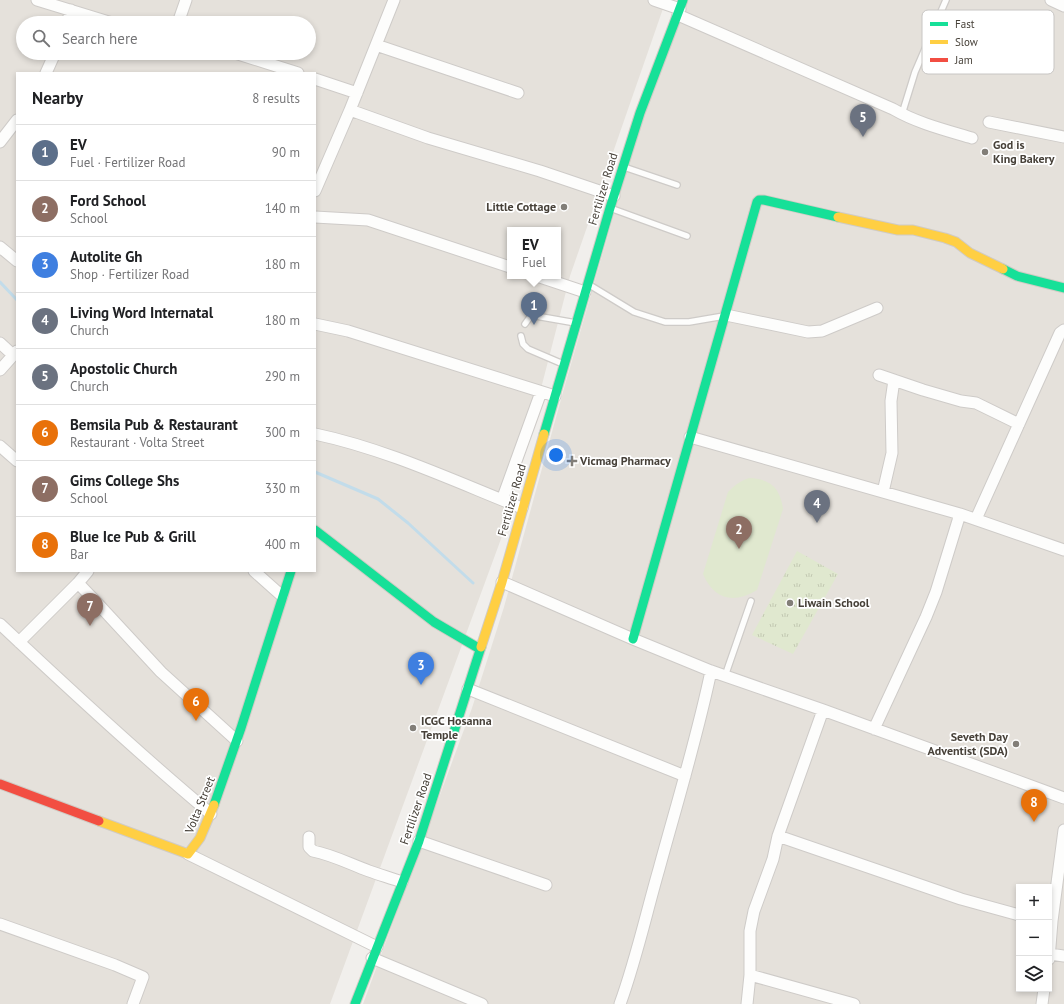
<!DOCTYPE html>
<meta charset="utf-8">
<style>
body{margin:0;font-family:"PT Sans",sans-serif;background:#f6f6f6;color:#202124}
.controls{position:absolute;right:12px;bottom:12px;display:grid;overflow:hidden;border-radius:0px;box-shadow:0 2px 6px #0003}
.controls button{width:36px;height:36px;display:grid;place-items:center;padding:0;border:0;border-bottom:1px solid #e0e0e0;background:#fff;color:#202124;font:20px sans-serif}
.you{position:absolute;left:556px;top:455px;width:14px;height:14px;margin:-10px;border:3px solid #fff;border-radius:50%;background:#1a73e8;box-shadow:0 0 0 6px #1a73e833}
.badge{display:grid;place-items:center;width:26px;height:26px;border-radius:50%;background:#7c3aed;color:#fff;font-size:13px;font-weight:700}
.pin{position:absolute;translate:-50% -33px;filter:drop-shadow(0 1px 2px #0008)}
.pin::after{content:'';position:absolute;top:21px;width:14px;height:12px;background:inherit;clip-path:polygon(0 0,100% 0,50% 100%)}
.popup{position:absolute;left:507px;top:227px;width:54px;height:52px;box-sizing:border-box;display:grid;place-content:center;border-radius:0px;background:#fff;filter:drop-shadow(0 1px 3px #0005);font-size:13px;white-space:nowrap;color:#757577}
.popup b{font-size:15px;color:#202124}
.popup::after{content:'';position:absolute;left:50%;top:100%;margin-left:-8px;border:8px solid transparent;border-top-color:#fff}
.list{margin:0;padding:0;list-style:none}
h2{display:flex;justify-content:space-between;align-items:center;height:52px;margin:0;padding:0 16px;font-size:17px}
h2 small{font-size:13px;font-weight:400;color:#757577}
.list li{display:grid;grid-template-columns:26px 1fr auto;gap:12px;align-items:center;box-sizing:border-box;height:56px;padding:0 16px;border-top:1px solid #e0e0e0}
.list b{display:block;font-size:15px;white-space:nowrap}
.list p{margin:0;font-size:13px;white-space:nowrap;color:#757577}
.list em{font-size:13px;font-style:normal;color:#757577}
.icon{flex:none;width:22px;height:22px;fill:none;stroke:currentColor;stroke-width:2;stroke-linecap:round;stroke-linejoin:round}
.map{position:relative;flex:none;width:1064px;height:1004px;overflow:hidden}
.search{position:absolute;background:#fff;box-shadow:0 2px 6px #0003;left:16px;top:16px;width:300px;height:44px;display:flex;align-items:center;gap:10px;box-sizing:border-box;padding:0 14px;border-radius:22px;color:#757577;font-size:15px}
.panel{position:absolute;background:#fff;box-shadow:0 2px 6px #0003;left:16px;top:72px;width:300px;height:500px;border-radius:0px}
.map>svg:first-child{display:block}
.residential{fill:#e5e1db;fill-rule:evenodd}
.grass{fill:#e0e8cf}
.park{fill:url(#park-tufts)}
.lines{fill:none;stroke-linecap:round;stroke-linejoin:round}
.stream{stroke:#c2dcea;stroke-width:3}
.lane-casing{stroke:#cecbc8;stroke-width:8}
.street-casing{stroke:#cecbc8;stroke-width:13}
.fast-casing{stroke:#d0cbc4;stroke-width:11}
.slow-casing{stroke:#d0cbc4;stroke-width:11}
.jam-casing{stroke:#d0cbc4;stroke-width:11}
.lane{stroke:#fdfdfc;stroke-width:5.5}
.street{stroke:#fdfdfc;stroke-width:11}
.fast{stroke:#16e098;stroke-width:9}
.slow{stroke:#ffcf43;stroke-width:9}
.jam{stroke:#f24e42;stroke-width:9}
.poi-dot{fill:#827e78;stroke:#fff;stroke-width:1.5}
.labels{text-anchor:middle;stroke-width:3.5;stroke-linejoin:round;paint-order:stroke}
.poi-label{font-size:12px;font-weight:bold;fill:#474139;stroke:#fff;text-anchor:start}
.street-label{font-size:12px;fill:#474139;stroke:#fff}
.key{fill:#fff;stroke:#c8c6c4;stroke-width:1}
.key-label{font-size:11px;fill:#474139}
</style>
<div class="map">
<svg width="1064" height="1004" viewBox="0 0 1064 1004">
<defs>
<pattern id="park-tufts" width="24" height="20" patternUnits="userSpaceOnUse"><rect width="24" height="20" fill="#e0e8cf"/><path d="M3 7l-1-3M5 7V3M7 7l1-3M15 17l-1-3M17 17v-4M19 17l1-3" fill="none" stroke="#c2c8b2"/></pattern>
</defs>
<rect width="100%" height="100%" fill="#f1efec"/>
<!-- residential -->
<path class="residential" d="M0 0H666L570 276 505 528 330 1004H0ZM23 23H309V53H23ZM17 73H315V571H17ZM510 230H558V276H510Z
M689 0H1064V1004H363L472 708 504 607 563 392 641 120ZM1019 887H1049V989H1019Z"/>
<!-- grass -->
<path class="grass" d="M749 478C771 479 780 488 783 509L757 590C734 604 714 600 703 574L728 492C735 485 740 481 749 478Z"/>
<!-- park -->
<path class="park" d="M797 551 838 574 793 654 752 635Z"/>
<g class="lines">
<!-- stream -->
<path class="stream" d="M0 282 17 300
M315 472 378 499 408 523 473 583"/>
<defs>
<path id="lane" d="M902 114 915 72 946 0
M624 167 677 185
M610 208 687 236
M588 284 634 312 665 322H689L724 316
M525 324 530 317 536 316 576 323
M521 336 523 344 528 349 563 364
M725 676 751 601"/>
<path id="street" d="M37 0 112 23
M394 0 350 110 428 138 540 171 614 196
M654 0 680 9
M1051 0 1064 6
M678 15 893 109C917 123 945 130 972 138
M67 23 71 10
M178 23 186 0
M376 45 518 93
M235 53 298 73
M46 73 55 53
M315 79 357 93
M989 122 1064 137
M0 142 17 120
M315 191 350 110
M315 217 368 220 510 267
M0 247 17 261
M537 276 585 292
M726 315 808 332 822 331 877 308
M315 324 348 331 555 396
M0 343 13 355
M0 370 17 351
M879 375 923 390 961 401 976 403 1019 424
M315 434C386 449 454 481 522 508
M690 437 960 514 1064 550
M0 446 17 461
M883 492 892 453 891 401 894 380
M502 500 541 392
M976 519 1060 333 1064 330
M254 571 282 596
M502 582 633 639 711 671 823 710 1064 798
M78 583 99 605 161 672 237 741
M0 624C69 689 138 753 211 814
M19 642 78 583 88 571
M468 689 685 776
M874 729 926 617 936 592 960 514
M778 836 961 899 1019 915
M309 837V847L313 851C333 855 350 864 369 871 380 875 391 878 402 882
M419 841 546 885
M188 854 377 947
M0 924 115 965 143 977 133 1004
M1050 954 1064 956
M372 958 482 1004
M1049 959 1052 921 1064 830
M750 975 854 1004
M620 1004C636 960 646 914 659 869 677 803 697 738 711 671
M747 1004 750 975V931L754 911 773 859 778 836 823 710
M1042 1004 1044 989"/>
<path id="fast" d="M1003 269 1017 276 1064 288
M544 434 610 208 640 113 683 0
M315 530 434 622 480 649
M633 639 757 202 759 200H764L838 217
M214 805 241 728 291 571
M355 1004 419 841 481 647"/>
<path id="slow" d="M838 217 898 230H913L945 238 956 242 970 253 1003 269
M481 647 502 582 544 434
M99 821 188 854 200 838 214 805"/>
<path id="jam" d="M0 784 99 821"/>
</defs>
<!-- lane casing -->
<use href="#lane" class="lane-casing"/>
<!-- street casing -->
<use href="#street" class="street-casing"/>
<!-- fast casing -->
<use href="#fast" class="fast-casing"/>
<!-- slow casing -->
<use href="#slow" class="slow-casing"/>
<!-- jam casing -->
<use href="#jam" class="jam-casing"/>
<!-- lane -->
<use href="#lane" class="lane"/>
<!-- street -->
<use href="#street" class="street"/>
<!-- fast -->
<use href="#fast" class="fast"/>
<!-- slow -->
<use href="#slow" class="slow"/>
<!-- jam -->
<use href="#jam" class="jam"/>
</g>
<!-- markers -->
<g class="poi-dot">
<circle cx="985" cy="152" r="4"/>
<circle cx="564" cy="207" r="4"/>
<path d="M570 455h4v4h4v4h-4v4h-4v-4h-4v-4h4z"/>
<circle cx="790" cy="603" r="4"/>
<circle cx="413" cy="728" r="4"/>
<circle cx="1016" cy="744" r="4"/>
</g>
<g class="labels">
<!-- poi labels -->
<g class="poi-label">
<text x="993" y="149">God is<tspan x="993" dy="14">King Bakery</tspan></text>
<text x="556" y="211" text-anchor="end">Little Cottage</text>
<text x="580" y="465">Vicmag Pharmacy</text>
<text x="798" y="607">Liwain School</text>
<text x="421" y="725">ICGC Hosanna<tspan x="421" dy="14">Temple</tspan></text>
<text x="1008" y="741" text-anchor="end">Seveth Day<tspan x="1008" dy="14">Adventist (SDA)</tspan></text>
</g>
<!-- street labels -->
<g class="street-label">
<text transform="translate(603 189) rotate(-73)" y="4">Fertilizer Road</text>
<text transform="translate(512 500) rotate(-74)" y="4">Fertilizer Road</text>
<text transform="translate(200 805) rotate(-68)" y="4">Volta Street</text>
<text transform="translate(416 809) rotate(-71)" y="4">Fertilizer Road</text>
</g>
</g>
<!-- legend -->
<rect x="922" y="10" width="132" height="64" rx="6" class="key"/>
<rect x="930" y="22" width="18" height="4" fill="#16e098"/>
<rect x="930" y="40" width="18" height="4" fill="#ffcf43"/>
<rect x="930" y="58" width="18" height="4" fill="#f24e42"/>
<g class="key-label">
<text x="955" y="28">Fast</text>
<text x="955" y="46">Slow</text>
<text x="955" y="64">Jam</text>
</g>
</svg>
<div class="controls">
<button>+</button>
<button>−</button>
<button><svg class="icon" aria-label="layers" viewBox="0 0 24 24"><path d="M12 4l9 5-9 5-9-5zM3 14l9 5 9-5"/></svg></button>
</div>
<div class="you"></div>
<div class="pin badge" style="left:534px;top:325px;background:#5c6f8a">1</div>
<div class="popup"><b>EV</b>Fuel</div>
<div class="pin badge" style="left:739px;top:549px;background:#8d6e63">2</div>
<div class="pin badge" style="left:421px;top:685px;background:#3f7fe0">3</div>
<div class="pin badge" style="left:817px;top:523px;background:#6b7280">4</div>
<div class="pin badge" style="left:863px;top:137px;background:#6b7280">5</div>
<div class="pin badge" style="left:196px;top:721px;background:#e8710a">6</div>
<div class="pin badge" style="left:90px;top:626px;background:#8d6e63">7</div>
<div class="pin badge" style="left:1034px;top:822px;background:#e8710a">8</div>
<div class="search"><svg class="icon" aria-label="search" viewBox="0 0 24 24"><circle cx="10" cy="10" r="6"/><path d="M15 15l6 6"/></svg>Search here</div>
<section class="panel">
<h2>Nearby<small>8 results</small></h2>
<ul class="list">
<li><span class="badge" style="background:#5c6f8a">1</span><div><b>EV</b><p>Fuel · Fertilizer Road</p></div><em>90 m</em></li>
<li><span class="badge" style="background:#8d6e63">2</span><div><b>Ford School</b><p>School</p></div><em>140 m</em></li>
<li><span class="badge" style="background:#3f7fe0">3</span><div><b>Autolite Gh</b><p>Shop · Fertilizer Road</p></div><em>180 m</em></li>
<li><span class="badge" style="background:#6b7280">4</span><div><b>Living Word Internatal</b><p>Church</p></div><em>180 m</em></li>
<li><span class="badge" style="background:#6b7280">5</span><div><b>Apostolic Church</b><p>Church</p></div><em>290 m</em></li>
<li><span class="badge" style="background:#e8710a">6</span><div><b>Bemsila Pub &amp; Restaurant</b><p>Restaurant · Volta Street</p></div><em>300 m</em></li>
<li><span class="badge" style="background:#8d6e63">7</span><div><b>Gims College Shs</b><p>School</p></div><em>330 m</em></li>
<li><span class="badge" style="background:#e8710a">8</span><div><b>Blue Ice Pub &amp; Grill</b><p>Bar</p></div><em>400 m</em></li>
</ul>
</section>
</div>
